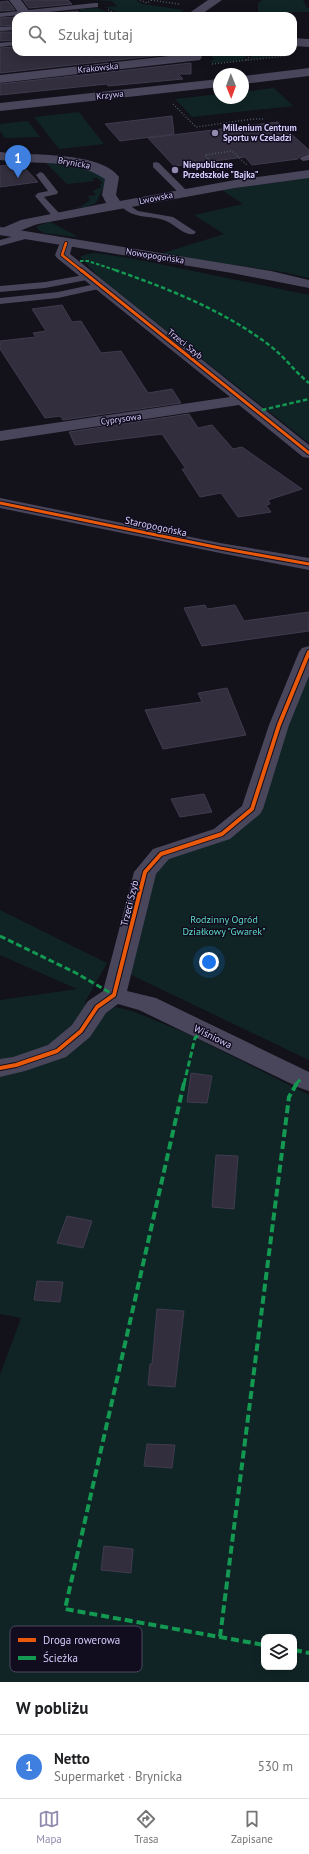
<!DOCTYPE html>
<html lang="pl">
<meta charset="utf-8">
<style>
body{margin:0;font-family:"PT Sans",sans-serif;background:#f2f2f2;color:#202124}
.controls{position:absolute;right:12px;bottom:12px;display:grid;overflow:hidden;border-radius:8px;box-shadow:0 2px 10px #0003}
.controls button{width:36px;height:36px;display:grid;place-items:center;padding:0;border:0;border-bottom:1px solid #e0e0e0;background:#fff;color:#202124;font:20px sans-serif}
.compass{position:absolute;left:213px;top:68px;width:36px;height:36px;border-radius:50%;background:#fff;box-shadow:0 2px 10px #0003;rotate:179deg}
.you{position:absolute;left:209px;top:962px;width:14px;height:14px;margin:-10px;border:3px solid #fff;border-radius:50%;background:#1a73e8;box-shadow:0 0 0 6px #1a73e833}
.badge{display:grid;place-items:center;width:26px;height:26px;border-radius:50%;background:#928bae;color:#fff;font-size:13px;font-weight:700}
.pin{position:absolute;translate:-50% -33px;filter:drop-shadow(0 1px 2px #0008)}
.pin::after{content:'';position:absolute;top:21px;width:14px;height:12px;background:inherit;clip-path:polygon(0 0,100% 0,50% 100%)}
.list{margin:0;padding:0;list-style:none}
h2{display:flex;justify-content:space-between;align-items:center;height:52px;margin:0;padding:0 16px;font-size:17px}
h2 small{font-size:13px;font-weight:400;color:#757577}
.list li{display:grid;grid-template-columns:26px 1fr auto;gap:12px;align-items:center;box-sizing:border-box;height:64px;padding:0 16px;border-top:1px solid #e0e0e0}
.list b{display:block;font-size:15px;white-space:nowrap}
.list p{margin:0;font-size:13px;white-space:nowrap;color:#757577}
.list em{font-size:13px;font-style:normal;color:#757577}
.icon{flex:none;width:22px;height:22px;fill:none;stroke:currentColor;stroke-width:2;stroke-linecap:round;stroke-linejoin:round}
.map{position:relative;flex:none;width:309px;height:1682px;overflow:hidden}
.search{position:absolute;background:#fff;box-shadow:0 2px 10px #0003;left:12px;right:12px;top:12px;height:44px;display:flex;align-items:center;gap:10px;box-sizing:border-box;padding:0 14px;border-radius:12px;color:#757577;font-size:15px}
.sheet{height:116px;background:#fff}
nav{display:flex;justify-content:space-around;align-items:center;box-sizing:border-box;height:56px;border-top:1px solid #e0e0e0;background:#fff;font-size:11px;color:#757577}
nav a{display:grid;justify-items:center;gap:2px}
nav .on{color:#928bae}
.map>svg:first-child{display:block}
.green{fill:#102426;fill-rule:evenodd}
.building{fill:#322e3d;stroke:#403b4e}
.lines{fill:none;stroke-linecap:round;stroke-linejoin:round}
.path{stroke:#4c5866;stroke-width:1.5;stroke-dasharray:1 2;stroke-linecap:butt}
.service{fill:#49465b;fill-rule:evenodd}
.minor{fill:#49465b;fill-rule:evenodd}
.tertiary{fill:#49465b;fill-rule:evenodd}
.quiet-far3{stroke:#139951;stroke-width:2;stroke-dasharray:3.5 2;stroke-linecap:butt}
.quiet-far2{stroke:#139951;stroke-width:2.5;stroke-dasharray:4.5 2.5;stroke-linecap:butt}
.quiet-far1{stroke:#139951;stroke-width:3;stroke-dasharray:6 3;stroke-linecap:butt}
.quiet{stroke:#139951;stroke-width:4;stroke-dasharray:8 4;stroke-linecap:butt}
.cycleway-far2-casing{stroke:#110d1e;stroke-width:4}
.cycleway-far1-casing{stroke:#110d1e;stroke-width:5}
.cycleway-casing{stroke:#110d1e;stroke-width:6}
.cycleway-far2{stroke:#e8590c;stroke-width:2.5}
.cycleway-far1{stroke:#e8590c;stroke-width:3}
.cycleway{stroke:#e8590c;stroke-width:4}
.poi-dot{fill:#928bae;stroke:#110d1e;stroke-width:1.5}
.labels{text-anchor:middle;stroke-width:3;stroke-linejoin:round;paint-order:stroke}
.far-street-label{font-size:9px;fill:#d6ccfd;stroke:#110d1e}
.far-poi-label{font-size:9px;font-weight:bold;fill:#d6ccfd;stroke:#110d1e;text-anchor:start}
.street-label{font-size:10px;fill:#d6ccfd;stroke:#110d1e}
.park-label{font-size:10px;fill:#5cd9c4;stroke:#110d1e}
.key{fill:#110d1e;stroke:#4c4661;stroke-width:1}
.key-label{font-size:11px;fill:#d6ccfd}
</style>
<div class="map">
<svg width="309" height="1682" viewBox="0 0 309 1682">
<rect width="100%" height="100%" fill="#13111a"/>
<!-- green -->
<path class="green" d="M91 0H136L142 4 184 10 176 16 149 12 150 16H125L105 7 117 6 112 1Z
M262 0H303L307 8H309V12L258 13V3Z
M98 8 117 16H85L79 9Z
M207 52H251L243 60 212 63 210 61 214 60Z
M256 52H289L287 55 249 59Z
M274 88 293 106 192 117 175 99 219 94V98H243V92Z
M79 112 104 144 59 149 34 117Z
M28 121 40 137 5 138 0 131V124Z
M45 162 101 170 107 180 96 203 86 207 67 209 80 207 90 200 88 196 96 195 93 191 101 187 100 184 103 183 97 178H93L94 181 67 184Z
M309 178V278L283 272 160 254 224 234 194 215 243 204 222 190Z
M50 222 77 236 75 237 44 233 37 229V226Z
M96 253 135 259 309 295V443L115 290 99 277 80 257 87 254Z
M309 648V1060L125 972 152 859 222 834 252 809Z
M0 910 107 963 85 1002 94 1018 116 1007 135 1012 188 1034 309 1095V1682H0V1375L21 1318 0 1314V1000L77 989 0 955ZM264 1637H294V1667H264Z"/>
<!-- building -->
<path class="building" d="M23 0H68L72 4 29 8Z
M8 1 15 10 0 11V2Z
M78 11 82 16 34 15Z
M16 17V25L0 26V18Z
M0 32H16V40L0 41Z
M16 47V52H190L0 73V48Z
M191 63V74H178L183 79 108 86 107 84 0 95V84Z
M172 116 174 134 120 141 105 124Z
M278 122 309 150V153L298 157V159L252 165 245 157 174 166 148 138Z
M21 164 38 182 0 187V166Z
M62 305 72 322 81 321 101 353 121 351 148 393 172 389 181 403 63 420 60 416 45 418 0 349V341L36 337 33 333 46 331 32 309Z
M189 414 198 428 212 425 233 449 242 447 302 489 268 500 270 504 266 505 271 512 238 517 221 493 200 497 182 469H186L162 434 75 445 69 432Z
M205 605 207 609 235 605 244 621 309 612V631L202 646 184 608Z
M227 688 246 735 163 749 145 710 202 702 198 693Z
M204 794 212 812 180 817 171 799Z
M191 1073 212 1076 207 1103 187 1102Z
M216 1155 238 1156 234 1209 212 1207Z
M67 1216 92 1221 83 1248 57 1243Z
M37 1281 63 1282 60 1302 34 1300Z
M157 1309 184 1311 175 1387 148 1385 150 1364H152Z
M147 1444 175 1445 172 1468 144 1466Z
M104 1546 133 1549 131 1573 101 1570Z"/>
<g class="lines">
<!-- path -->
<path class="path" d="M140 0 147 3 151 0
M151 0 179 4
M108 10 122 16
M246 60 254 52
M212 64 285 56
M173 104 196 127 253 119H265
M218 170 205 155 232 151 247 165"/>
<!-- service -->
<path class="service" d="M95 3H98V7L0 17V13Z
M16 26V30L0 31V27Z
M16 41V45L0 47V43Z
M309 154V160L303 161 299 158Z
M156 162 159 163 187 191V195H181L153 167V163Z
M40 172 43 173 58 192 57 194 44 197 60 214 61 216 60 218H54L35 196 38 193 48 191 36 175Z
M123 201 138 211 173 217 196 232 194 234C186 236 177 227 170 223 153 213 134 222 119 204Z
M26 233 31 236 29 238 0 246V240Z
M89 274 92 275 94 277 92 279 45 288 0 292V286L45 282Z
M100 283 103 284 105 286 103 288 58 298 0 304V298L58 292Z"/>
<!-- minor -->
<path class="minor" d="M9 0H21L33 16H21Z
M208 0H222L199 16H185Z
M293 38 309 39V47L293 46Z
M196 53 200 54 202 57 200 60 0 83V75Z
M309 68V76L243 84V76Z
M219 79V87L0 111V103Z
M0 152C29 156 101 151 119 177L116 195 120 201 235 180 309 170V178L235 188 38 224C27 227 10 237 0 235V229L21 220 106 203 102 195 105 179C74 158 36 165 0 160Z
M66 239 71 240 73 243 70 254 309 445V458L303 457 239 405 0 441V431L230 397 57 258 55 255 61 240Z
M0 498 220 543 309 558V570L220 553 0 508Z
M309 646V676L289 725 263 809 260 814 230 839 169 859 156 874 127 991 156 998 309 1072V1091L300 1088 139 1010 118 1004 106 1013 90 1037 66 1057 25 1071 0 1077V1059L13 1057 48 1045 72 1025 88 1001 103 991 134 872 153 849 214 829 242 806 269 725 299 652 302 648Z"/>
<!-- tertiary -->
<path class="tertiary" d="M0 227 271 271 309 280V288L232 273 0 235Z"/>
<!-- quiet-far3 -->
<path class="quiet-far3" d="M80 261H88L118 271"/>
<!-- quiet-far2 -->
<path class="quiet-far2" d="M115 270C169 289 223 310 269 345 285 357 295 372 309 383
M262 410 309 399"/>
<!-- quiet-far1 -->
<path class="quiet-far1" d="M0 936 76 973 114 995
M184 1084 195 1038 203 1031
M296 1084 301 1079"/>
<!-- quiet -->
<path class="quiet" d="M184 1083 65 1609 264 1645
M220 1637 289 1097 297 1083
M294 1650 309 1653"/>
<defs>
<path id="cycleway-far2" d="M66 243 62 255 82 271"/>
<path id="cycleway-far1" d="M81 270 309 453
M0 503 220 548 309 564"/>
<path id="cycleway" d="M0 1068 16 1065 57 1051 81 1031 97 1007 114 995 145 872 161 854 222 834 252 809 279 725 309 652"/>
</defs>
<!-- cycleway-far2 casing -->
<use href="#cycleway-far2" class="cycleway-far2-casing"/>
<!-- cycleway-far1 casing -->
<use href="#cycleway-far1" class="cycleway-far1-casing"/>
<!-- cycleway casing -->
<use href="#cycleway" class="cycleway-casing"/>
<!-- cycleway-far2 -->
<use href="#cycleway-far2" class="cycleway-far2"/>
<!-- cycleway-far1 -->
<use href="#cycleway-far1" class="cycleway-far1"/>
<!-- cycleway -->
<use href="#cycleway" class="cycleway"/>
</g>
<!-- markers -->
<g class="poi-dot">
<circle cx="215" cy="133" r="4"/>
<circle cx="175" cy="170" r="4"/>
</g>
<g class="labels">
<!-- far-street labels -->
<g class="far-street-label">
<text transform="translate(98 68) rotate(-6)" y="3">Krakowska</text>
<text transform="translate(110 95) rotate(-6)" y="3">Krzywa</text>
<text transform="translate(74 163) rotate(10)" y="3">Brynicka</text>
<text transform="translate(156 198) rotate(-11)" y="3">Lwowska</text>
<text transform="translate(155 256) rotate(9)" y="3">Nowopogońska</text>
<text transform="translate(185 344) rotate(39)" y="3">Trzeci Szyb</text>
<text transform="translate(121 419) rotate(-8)" y="3">Cyprysowa</text>
</g>
<!-- far-poi labels -->
<g class="far-poi-label">
<text x="223" y="131">Millenium Centrum<tspan x="223" dy="10">Sportu w Czeladzi</tspan></text>
<text x="183" y="168">Niepubliczne<tspan x="183" dy="10">Przedszkole "Bajka"</tspan></text>
</g>
<!-- street labels -->
<g class="street-label">
<text transform="translate(156 526) rotate(12)" y="4">Staropogońska</text>
<text transform="translate(129 903) rotate(-76)" y="4">Trzeci Szyb</text>
<text transform="translate(213 1036) rotate(26)" y="4">Wiśniowa</text>
</g>
<!-- park labels -->
<g class="park-label">
<text x="224" y="923">Rodzinny Ogród<tspan x="224" dy="12">Działkowy "Gwarek"</tspan></text>
</g>
</g>
<!-- legend -->
<rect x="10" y="1626" width="132" height="46" rx="6" class="key"/>
<rect x="18" y="1638" width="18" height="4" fill="#e8590c"/>
<rect x="18" y="1656" width="18" height="4" fill="#139951"/>
<g class="key-label">
<text x="43" y="1644">Droga rowerowa</text>
<text x="43" y="1662">Ścieżka</text>
</g>
</svg>
<div class="controls">
<button><svg class="icon" aria-label="layers" viewBox="0 0 24 24"><path d="M12 4l9 5-9 5-9-5zM3 14l9 5 9-5"/></svg></button>
</div>
<svg class="compass" viewBox="-18 -18 36 36"><path d="M0-13l5 13h-10z" fill="#e53935"/><path d="M0 13l5-13h-10z" fill="#757577"/></svg>
<div class="you"></div>
<div class="pin badge" style="left:18px;top:178px;background:#3f7fe0">1</div>
<div class="search"><svg class="icon" aria-label="search" viewBox="0 0 24 24"><circle cx="10" cy="10" r="6"/><path d="M15 15l6 6"/></svg>Szukaj tutaj</div>
</div>
<section class="sheet">
<h2>W pobliżu<small></small></h2>
<ul class="list">
<li><span class="badge" style="background:#3f7fe0">1</span><div><b>Netto</b><p>Supermarket · Brynicka</p></div><em>530 m</em></li>
</ul>
</section>
<nav>
<a class="on"><svg class="icon" aria-label="map" viewBox="0 0 24 24"><path d="M3 6l6-2 6 2 6-2v14l-6 2-6-2-6 2zM9 4v14M15 6v14"/></svg>Mapa</a>
<a><svg class="icon" aria-label="directions" viewBox="0 0 24 24"><path d="M12 3l9 9-9 9-9-9zM9 14v-3h6M13 9l2 2-2 2"/></svg>Trasa</a>
<a><svg class="icon" aria-label="saved" viewBox="0 0 24 24"><path d="M7 4h10v16l-5-4-5 4z"/></svg>Zapisane</a>
</nav>
